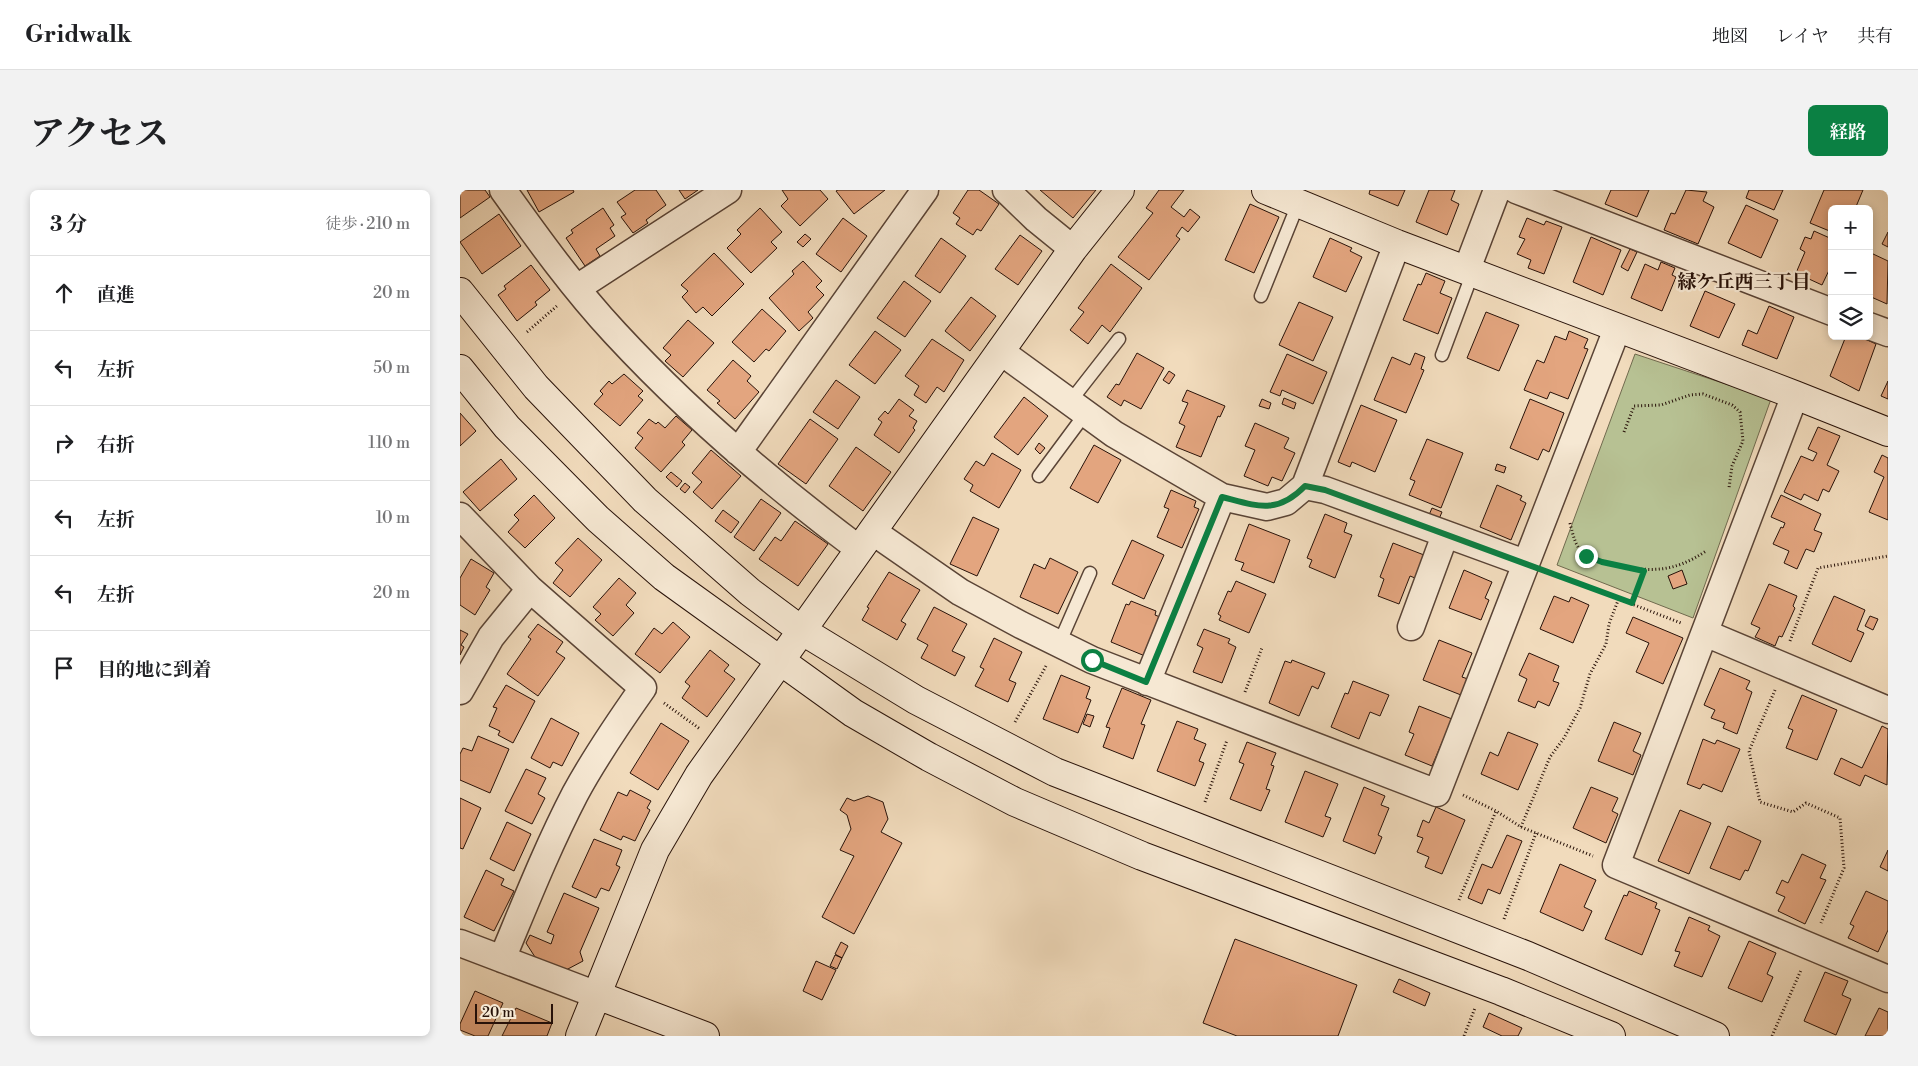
<!DOCTYPE html>
<html lang="ja">
<meta charset="utf-8">
<style>
body{margin:0;font-family:"Libre Bodoni","Noto Serif JP",serif;background:#f2f2f2;color:#202124}
.controls{position:absolute;right:15px;top:15px;display:grid;overflow:hidden;border-radius:8px;box-shadow:0 2px 8px #0003}
.controls button{width:45px;height:45px;display:grid;place-items:center;padding:0;border:0;border-bottom:1px solid #e0e0e0;background:#fff;color:#202124;font:25px sans-serif}
.scale{position:absolute;left:15px;bottom:12px;width:78px;box-sizing:border-box;padding-left:5px;border:2px solid #281209;border-top:0;font-size:14px;line-height:18px;white-space:nowrap;color:#281209;-webkit-text-stroke:4px #f6e8d3;paint-order:stroke}
.stop{position:absolute;width:15px;height:15px;margin:-11px;border:4px solid #0b8043;border-radius:50%;background:#fff}
.stop.end{background:#0b8043;border-color:#fff;box-shadow:0 1px 5px #0008}
.list{margin:0;padding:0;list-style:none}
h2{display:flex;justify-content:space-between;align-items:center;height:65px;margin:0;padding:0 20px;font-size:21px}
h2 small{font-size:16px;font-weight:400;color:#757577}
.list li{display:grid;grid-template-columns:32px 1fr auto;gap:15px;align-items:center;box-sizing:border-box;height:75px;padding:0 20px;border-top:1px solid #e0e0e0}
.list b{display:block;font-size:19px;white-space:nowrap}
.list em{font-size:16px;font-style:normal;color:#757577}
.icon{flex:none;width:28px;height:28px;fill:none;stroke:currentColor;stroke-width:2;stroke-linecap:round;stroke-linejoin:round}
.map{position:relative;flex:none;width:1428px;height:846px;overflow:hidden;border-radius:8px}
header{display:flex;align-items:center;gap:30px;box-sizing:border-box;height:70px;padding:0 25px;background:#fff;border-bottom:1px solid #e0e0e0}
header strong{font-size:24px}
nav{display:flex;gap:28px;margin-inline-start:auto;font-size:18px}
.intro{display:flex;align-items:center;justify-content:space-between;box-sizing:border-box;height:120px;padding:0 30px}
h1{margin:0;font-size:35px}
.button{padding:12px 22px;border-radius:8px;background:#0b8043;color:#fff;font-size:18px;font-weight:700}
main{display:flex;gap:30px;padding:0 30px}
aside{flex:1;background:#fff;border-radius:8px;box-shadow:0 2px 8px #0003}
.map>svg:first-child{display:block}
.green{fill:#b7c193;stroke:#706a4e}
.building{fill:#e3a57f;stroke:#281209}
.lines{fill:none;stroke-linecap:round;stroke-linejoin:round}
.lane-casing{stroke:#5a4436;stroke-width:15}
.street-casing{stroke:#5a4436;stroke-width:29}
.secondary-casing{stroke:#281209;stroke-width:30}
.path{stroke:#281209;stroke-width:3;stroke-dasharray:1 2.5;stroke-linecap:butt}
.lane{stroke:#f6e8d3;stroke-width:12}
.street{stroke:#f6e8d3;stroke-width:26}
.secondary{stroke:#f6e8d3;stroke-width:28}
.route{stroke:#0b8043;stroke-width:6}
.labels{text-anchor:middle;stroke-width:4.5;stroke-linejoin:round;paint-order:stroke}
.neighbourhood-label{font-size:19px;font-weight:bold;fill:#281209;stroke:#f6e8d3}
</style>
<header>
<strong>Gridwalk</strong>
<nav><a>地図</a><a>レイヤ</a><a>共有</a></nav>
</header>
<div class="intro"><h1>アクセス</h1><a class="button">経路</a></div>
<main>
<aside>
<h2>3 分<small>徒歩 · 210 m</small></h2>
<ul class="list">
<li><svg class="icon" aria-label="ahead" viewBox="0 0 24 24"><path d="M12 20V5M6 11l6-6 6 6"/></svg><div><b>直進</b></div><em>20 m</em></li>
<li><svg class="icon" aria-label="left" viewBox="0 0 24 24"><path d="M17 20v-9H6M10 6l-5 5 5 5"/></svg><div><b>左折</b></div><em>50 m</em></li>
<li><svg class="icon" aria-label="right" viewBox="0 0 24 24"><path d="M7 20v-9h11M14 6l5 5-5 5"/></svg><div><b>右折</b></div><em>110 m</em></li>
<li><svg class="icon" aria-label="left" viewBox="0 0 24 24"><path d="M17 20v-9H6M10 6l-5 5 5 5"/></svg><div><b>左折</b></div><em>10 m</em></li>
<li><svg class="icon" aria-label="left" viewBox="0 0 24 24"><path d="M17 20v-9H6M10 6l-5 5 5 5"/></svg><div><b>左折</b></div><em>20 m</em></li>
<li><svg class="icon" aria-label="arrive" viewBox="0 0 24 24"><path d="M6 21V4h12l-3 4 3 4H6"/></svg><div><b>目的地に到着</b></div></li>
</ul>
</aside>
<div class="map">
<svg width="1428" height="846" viewBox="0 0 1428 846">
<rect width="100%" height="100%" fill="#f1dbbc"/>
<filter id="stains"><feTurbulence type="fractalNoise" baseFrequency=".004" numOctaves="4"/><feColorMatrix values="0 0 0 0 .2 0 0 0 0 .09 0 0 0 0 .02 0 0 0 .5 -.17"/></filter>
<radialGradient id="worn" r=".72"><stop offset=".6" stop-color="#630" stop-opacity="0"/><stop offset="1" stop-color="#630" stop-opacity=".3"/></radialGradient>
<!-- green -->
<path class="green" d="M1175 164 1311 209 1233 428 1097 375Z"/>
<!-- building -->
<path class="building" d="M0 0H25L30 7 0 28Z
M67 0H113L114 2 79 22Z
M175 0H196L206 15 186 30 188 33 173 43 161 27 166 24 157 12Z
M219 0H238L225 9Z
M322 0H360L368 9 340 36 321 16 328 9Z
M378 0H425L394 24 376 1Z
M508 0H519L539 14 521 41 517 39 513 45 496 34 500 28 493 23Z
M580 0H636L613 28Z
M699 0H724L711 17 724 27 730 19 740 27 728 42 722 37 716 46 720 49 689 90 658 67 693 23 686 18Z
M910 0H945L938 16 909 4Z
M969 0H995L991 10 999 14 987 45 956 32Z
M1151 0H1189L1177 27 1145 14Z
M1226 0 1247 2 1243 11 1254 17 1238 54 1204 40 1211 23 1215 24Z
M1289 0H1323L1314 20 1286 8Z
M1364 0H1403L1395 19H1372V42L1350 33Z
M790 14 819 27 794 83 765 70Z
M1286 15 1318 30 1301 68 1268 53Z
M143 18 154 35 150 38 155 46 136 59 140 66 125 76 106 48 113 43 111 40Z
M300 18 322 42 311 52 317 58 291 83 267 58 281 44 277 40Z
M39 24 61 56 22 84 0 52Z
M383 28 407 46 381 82 356 64Z
M1067 28 1084 35 1086 31 1102 37 1084 84 1068 78 1071 70 1057 64 1065 49 1059 47Z
M1354 41 1372 49V74L1362 95 1336 83 1345 62 1340 59 1345 47 1351 49Z
M1428 42V57L1422 54Z
M345 44 351 49 343 57 337 52Z
M560 45 582 61 558 95 535 79Z
M1131 47 1161 60 1143 105 1113 92Z
M481 48 506 66 480 103 455 86Z
M870 48 892 58 890 61 902 67 886 102 853 87Z
M1170 59 1177 62 1168 81 1161 77Z
M254 63 284 94 252 126 243 117 236 123 222 107 228 101 221 95Z
M1411 63 1428 71 1427 114 1409 106Z
M343 71 362 91 356 97 364 105 348 122 353 128 339 141 309 108 334 84 332 81Z
M1201 72 1215 78 1212 85 1216 87 1202 121 1171 108 1185 74 1198 80Z
M651 74 682 98 650 142 642 135 628 154 610 140 624 122 618 118Z
M71 75 90 100 75 112 77 115 57 131 38 105 46 99 44 96Z
M966 83 985 91 980 103 992 108 978 144 943 130 958 94 961 95Z
M444 91 471 111 445 147 417 128Z
M1245 101 1275 114 1259 148 1230 136Z
M511 107 536 126 510 161 485 141Z
M839 112 873 127 853 171 819 155Z
M1309 116 1334 127 1317 169 1282 155 1288 140 1297 144Z
M302 119 326 141 309 161 306 159 294 172 272 152Z
M1026 122 1059 135 1039 181 1007 168Z
M228 130 254 153 223 187 205 171 211 165 203 158Z
M415 141 441 160 415 194 389 175Z
M1109 141 1128 149 1124 158 1128 159 1108 209 1090 202 1087 209 1064 200 1077 170 1084 173 1095 146 1106 150Z
M1386 146H1399L1416 154 1399 201 1370 186Z
M472 149 504 170 484 202 477 197 466 213 454 205 459 196 445 186Z
M677 163 704 178 681 219 664 210 661 216 647 207 656 194 659 195Z
M955 163 965 167 961 179 964 180 946 223 914 210 932 167 950 175Z
M827 164 867 182 853 214 822 200 820 206 810 202Z
M273 170 291 186 287 191 299 202 275 229 257 213 260 211 247 200Z
M709 181 715 185 709 194 703 190Z
M164 184 183 201 178 206 183 210 160 236 134 214 143 204 140 201 149 191 152 194Z
M376 190 400 207 378 239 353 222Z
M1428 191V209L1421 206Z
M727 200 765 216 760 227 758 226 741 267 716 257 725 236 719 233 728 213 722 211Z
M564 207 588 226 558 265 534 247Z
M824 208 836 213 834 219 822 214Z
M439 209 454 220 449 226 457 231 453 238 455 240 439 263 414 245 422 232 418 229 425 221 428 224Z
M802 209 811 213 809 219 799 216Z
M1070 209 1104 223 1089 262 1083 259 1078 270 1050 258Z
M901 215 937 230 915 282 892 272 890 277 878 272Z
M0 223 16 241 0 256Z
M216 226 232 240 222 252 225 255 201 282 175 258 183 248 177 243 189 229 196 234 198 232 205 238Z
M350 229 378 249 346 294 318 274Z
M795 233 829 248 824 258 835 263 822 291 812 287 808 296 784 286 795 260 785 256Z
M1358 237 1380 246 1367 275 1379 281 1369 302 1363 299 1358 311 1344 304 1341 310 1324 302 1341 266 1353 271 1357 263 1348 259Z
M967 249 1003 263 981 318 949 305 955 291 950 289Z
M579 253 585 258 580 264 575 259Z
M634 255 661 270 638 313 610 298Z
M396 257 431 282 403 321 369 296Z
M251 260 281 286 252 319 233 302 242 292 232 283Z
M532 263 561 280 539 318 510 301 513 295 504 289 516 271 524 276Z
M1422 265 1428 268V330L1409 322 1424 287 1414 282Z
M41 269 57 289 20 321 3 302Z
M1037 274 1046 277 1044 283 1035 280Z
M211 282 222 291 217 297 206 287Z
M225 293 230 297 225 303 220 299Z
M1037 295 1062 306 1060 310 1066 313 1051 350 1020 337Z
M711 300 736 311 734 317 739 319 722 358 697 347 709 319 704 317Z
M74 305 95 328 65 358 48 342 59 330 54 325Z
M1321 305 1361 324 1354 340 1362 343 1354 362 1346 359 1337 379 1324 373 1329 361 1313 354 1321 337 1323 338 1325 333 1311 327Z
M301 309 321 323 294 361 274 347Z
M972 318 982 322 979 329 969 325Z
M263 320 279 332 271 343 255 331Z
M865 324 887 333 884 342 892 345 875 388 849 377 852 370 847 368Z
M513 327 539 339 517 386 490 374Z
M335 331 368 354 338 396 299 369 315 347 321 351Z
M789 334 830 350 814 393 781 380 784 373 775 370Z
M118 348 142 370 110 407 93 393 103 380 95 373Z
M672 350 704 365 684 409 652 394Z
M933 353 964 365 955 388 950 386 939 414 918 406 924 389 920 387Z
M590 368 618 382 598 424 560 407 574 374 585 379Z
M11 369 34 383 26 397 30 400 15 425 0 415V388Z
M1004 380 1032 392 1025 408 1029 410 1021 430 989 418Z
M1222 380 1227 394 1213 399 1208 386Z
M429 382 460 400 441 431 446 434 437 450 402 430 409 418 407 417Z
M159 388 176 403 166 415 174 423 153 446 135 430 141 424 133 417Z
M776 391 806 404 789 443 759 430 761 426 758 424 768 401 771 402Z
M1309 394 1337 406 1333 416 1335 418 1322 447 1319 446 1315 456 1295 447 1300 438 1291 434Z
M1094 406 1109 412 1111 407 1129 415 1113 453 1080 439Z
M1374 406 1405 420 1397 440 1404 443 1391 472 1352 454Z
M671 411 696 421 695 425 700 427 685 466 651 452 666 414 669 415Z
M474 417 507 434 492 461 505 467 495 486 461 468 468 455 457 449Z
M1410 426 1418 429 1413 440 1405 436Z
M1173 427 1223 448 1203 494 1176 482 1189 453 1166 443Z
M213 432 230 447 200 483 175 464 194 438 202 444Z
M78 434 103 452 96 462 105 468 78 506 47 484 71 449 68 447Z
M744 439 770 449 768 453 776 457 762 493 733 482 743 458 737 455Z
M0 440 8 444 1 455 4 457 0 465Z
M534 448 562 462 549 490 556 493 548 512 515 496 524 479 520 477Z
M979 450 1012 463 1002 487 1008 489 1001 505 963 490Z
M250 460 269 475 264 481 275 489 247 527 222 508 230 496 225 492Z
M1069 463 1099 476 1093 491 1099 493 1089 516 1078 511 1075 518 1058 511 1067 489 1059 485Z
M832 470 865 483 858 499 852 496 839 526 809 513 825 471 831 473Z
M1260 478 1290 491 1286 499 1292 502 1277 544 1263 538 1265 533 1251 528 1255 520 1244 515Z
M601 485 630 497 626 508 631 510 618 543 583 529Z
M893 491 929 505 920 526 910 522 899 549 871 537 885 503 888 504Z
M46 495 75 511 53 553 38 545 40 541 29 536 37 518 33 517Z
M662 498 691 510 681 534 685 535 673 569 643 557 650 538 646 537Z
M1342 505 1377 520 1357 570 1326 558 1333 540 1328 538Z
M959 516 992 529 972 576 945 565 954 544 949 542Z
M627 524 634 526 630 537 623 534Z
M91 528 119 543 102 576 93 572 90 578 71 568Z
M717 531 738 539 734 549 746 554 739 571 744 573 735 596 697 581Z
M1154 532 1181 543 1173 561 1181 565 1173 585 1138 571Z
M201 533 229 551 198 600 170 583Z
M1422 536 1428 539 1427 595 1405 585 1400 596 1374 584 1381 568 1402 578Z
M1048 542 1078 554 1058 600 1021 584 1030 562 1038 566Z
M18 546 49 559 30 603 0 590V564L3 558 12 561Z
M1243 549 1255 554 1257 550 1280 559 1262 602 1243 594 1240 599 1227 594Z
M787 552 816 563 811 575 814 576 806 599 810 600 801 621 770 609 784 574 779 572Z
M66 579 86 588 78 604 85 608 72 634 45 621Z
M845 581 878 594 865 626 871 628 863 647 825 632Z
M904 597 925 606 921 615 929 618 918 645 922 647 915 664 883 651Z
M1131 597 1158 608 1152 621 1158 624 1146 653 1113 638Z
M170 600 191 611 187 618 190 620 175 651 163 646 161 650 140 640 158 602 167 606Z
M408 606 423 612 428 629 421 642 442 653 394 744 362 727 394 666 380 660 391 639 387 625 380 620 387 608 394 611Z
M0 608 21 618 3 659 0 658Z
M976 617 1005 630 982 684 965 677 969 667 957 662 963 648 957 646 963 630 969 633Z
M1220 620 1251 633 1229 684 1198 671Z
M47 632 71 644 54 681 30 669Z
M1268 636 1301 651 1288 681 1285 680 1280 690 1250 678Z
M1047 645 1062 651 1040 704 1028 699 1022 714 1008 708 1022 674 1032 678Z
M134 649 162 660 156 675 160 677 149 701 141 698 136 708 112 697Z
M1428 660V681L1420 677Z
M1342 664 1366 675 1360 688 1366 690 1345 734 1318 721 1325 707 1316 703 1322 690 1328 693Z
M1100 674 1136 690 1124 717 1132 721 1123 741 1080 722Z
M26 680 44 689 41 695 54 701 34 741 4 727Z
M1169 701 1197 713 1195 718 1200 720 1182 765 1145 749 1164 705 1167 706Z
M1406 701 1428 711V740L1418 762 1388 748 1394 736 1390 734Z
M104 703 139 718 120 762 123 771 106 780 75 767 66 753 70 745 91 754 94 745 87 742Z
M1229 727 1250 736 1248 740 1260 746 1242 787 1214 776 1220 762 1215 761Z
M775 749 897 795 878 846H777L743 833Z
M1289 751 1316 763 1307 784 1313 787 1302 812 1268 798Z
M381 752 388 756 382 768 375 764Z
M375 765 382 768 377 779 370 776Z
M356 771 376 780 362 810 343 801Z
M1365 782 1388 791 1382 805 1391 809 1376 845 1344 831Z
M939 789 970 803 965 816 933 802Z
M15 801 43 813 28 846H15L0 840V834Z
M56 818 92 833 87 846H42Z
M1419 818 1428 822V846H1405Z
M1029 823 1062 838 1058 846H1042L1023 837Z"/>
<g class="lines">
<defs>
<path id="lane" d="M801 106 838 14
M982 165 1013 82
M609 213 659 149
M579 286 625 224
M599 454 630 383"/>
<path id="street" d="M43 0C78 49 114 99 155 143 229 223 312 294 399 359
M546 0 576 29 613 59
M1056 0 1372 122
M1007 79 1037 0
M117 98 268 0
M1409 136 1428 143
M540 161 654 244 762 307 807 317 826 312 845 296 865 300 1065 373
M1335 205 1156 675 1428 789
M278 262 465 0
M845 296 937 54
M0 326 70 399 183 498C159 532 135 567 115 604 87 658 65 714 42 769
M412 341 500 402 561 435 632 470 977 603 1157 139
M951 437 985 345
M1245 443 1428 520
M687 492 762 307
M0 501 31 447 70 399
M0 753 137 805"/>
<path id="secondary" d="M806 0 937 54 1335 205 1428 242
M0 102 76 197 185 310 290 402 341 440 456 510 595 582 1068 766 1255 846
M0 179 47 237 138 329 204 387 393 523 469 567 555 612 682 666 1041 801 1151 846
M137 805 245 846
M120 846 195 660 239 585 613 59 660 0"/>
</defs>
<!-- lane casing -->
<use href="#lane" class="lane-casing"/>
<!-- street casing -->
<use href="#street" class="street-casing"/>
<!-- secondary casing -->
<use href="#secondary" class="secondary-casing"/>
<!-- path -->
<path class="path" d="M67 142 98 115
M1164 242 1174 216 1201 215 1230 205 1243 204 1272 215 1280 222 1283 251 1272 276 1269 298
M1110 333C1113 345 1115 356 1124 364 1131 371 1144 373 1153 375 1191 382 1213 383 1246 361
M1089 382 1221 433
M1172 413 1184 381
M1330 451 1358 378 1428 366
M1315 500 1289 561 1300 612 1333 622 1346 613 1380 628 1384 678 1361 733
M785 502 802 458
M204 513 240 539
M555 532 586 476
M1003 605 1036 621 1061 637 1133 666
M745 612 767 550
M1061 637 1090 567 1104 548 1120 518 1130 484 1146 454 1149 434 1159 408
M999 710 1036 621
M1044 729 1076 643
M1004 846 1015 818
M1312 846 1341 780"/>
<!-- lane -->
<use href="#lane" class="lane"/>
<!-- street -->
<use href="#street" class="street"/>
<!-- secondary -->
<use href="#secondary" class="secondary"/>
</g>
<g class="lines">
<!-- route -->
<path class="route" d="M632 470 686 492 762 307C797 316 817 325 845 296L865 300 1172 413 1184 381 1142 372 1126 366"/>
</g>
<g class="labels">
<!-- neighbourhood labels -->
<g class="neighbourhood-label">
<text x="1284" y="98">緑ケ丘西三丁目</text>
</g>
</g>
<rect width="100%" height="100%" filter="url(#stains)"/>
<rect width="100%" height="100%" fill="url(#worn)"/>
</svg>
<div class="controls">
<button>+</button>
<button>−</button>
<button><svg class="icon" aria-label="layers" viewBox="0 0 24 24"><path d="M12 4l9 5-9 5-9-5zM3 14l9 5 9-5"/></svg></button>
</div>
<div class="scale">20 m</div>
<div class="stop" style="left:632px;top:470px"></div>
<div class="stop end" style="left:1126px;top:366px"></div>
</div>
</main>
